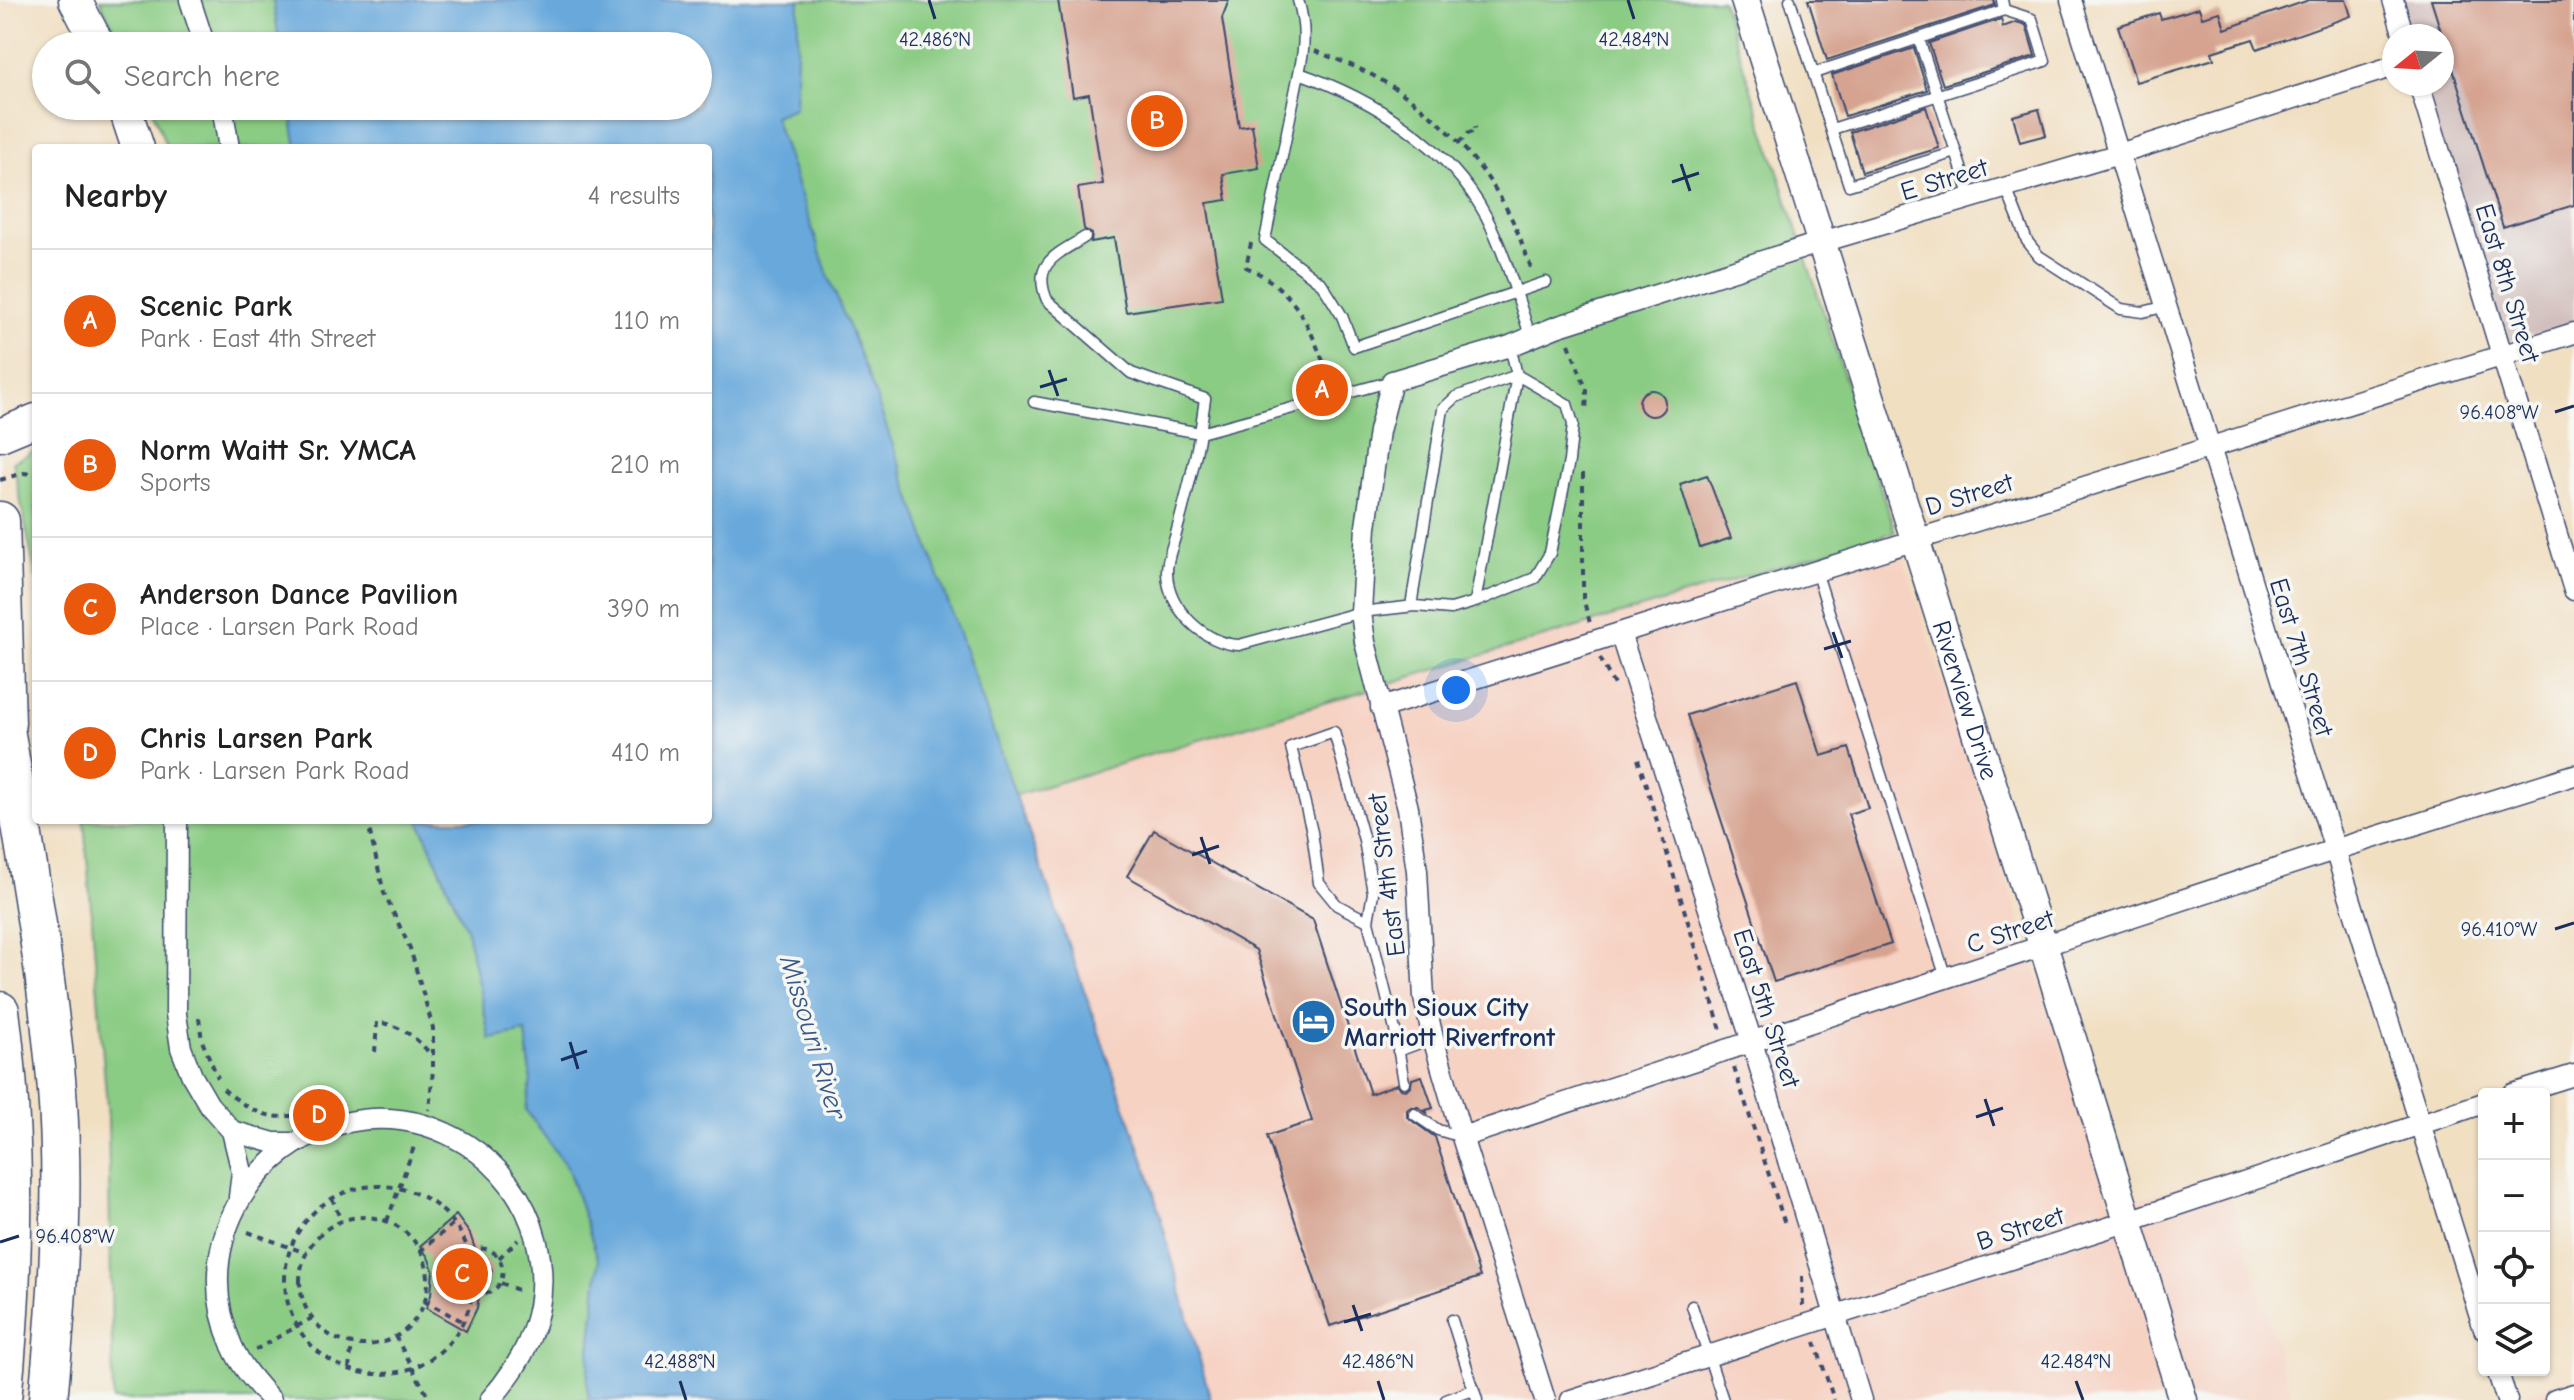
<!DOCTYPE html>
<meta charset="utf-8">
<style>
body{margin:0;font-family:"Comic Neue",sans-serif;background:#f6f6f6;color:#222}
.controls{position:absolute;right:24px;bottom:24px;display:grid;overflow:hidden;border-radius:8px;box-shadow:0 2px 6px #0004}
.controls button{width:72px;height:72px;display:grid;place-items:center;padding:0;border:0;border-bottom:2px solid #e0e0e0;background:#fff;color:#222;font:40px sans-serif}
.compass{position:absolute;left:2382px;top:24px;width:72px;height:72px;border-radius:50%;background:#fff;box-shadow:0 2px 6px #0004;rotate:252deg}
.you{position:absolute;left:1456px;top:690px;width:28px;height:28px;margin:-20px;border:6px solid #fff;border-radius:50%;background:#1a73e8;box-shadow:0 0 0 12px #1a73e833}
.badge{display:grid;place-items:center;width:52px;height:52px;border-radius:50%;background:#ea580c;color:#fff;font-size:26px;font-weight:700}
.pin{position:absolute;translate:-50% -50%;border:4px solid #fff;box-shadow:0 2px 8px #0006}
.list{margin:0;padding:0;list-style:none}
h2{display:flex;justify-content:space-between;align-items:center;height:104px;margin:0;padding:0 32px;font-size:34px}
h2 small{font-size:26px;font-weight:400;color:#767676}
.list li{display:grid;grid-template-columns:52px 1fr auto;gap:24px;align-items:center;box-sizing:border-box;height:144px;padding:0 32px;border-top:2px solid #e0e0e0}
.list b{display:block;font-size:30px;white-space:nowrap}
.list p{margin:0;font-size:26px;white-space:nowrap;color:#767676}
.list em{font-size:26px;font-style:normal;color:#767676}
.icon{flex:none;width:44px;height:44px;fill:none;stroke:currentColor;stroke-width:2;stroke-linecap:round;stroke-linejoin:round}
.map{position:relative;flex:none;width:2574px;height:1400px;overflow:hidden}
.search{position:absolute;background:#fff;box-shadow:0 2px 6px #0004;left:32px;top:32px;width:680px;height:88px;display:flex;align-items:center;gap:20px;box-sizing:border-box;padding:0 28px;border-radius:44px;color:#767676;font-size:30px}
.panel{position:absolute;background:#fff;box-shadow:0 2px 6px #0004;left:32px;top:144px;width:680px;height:680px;border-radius:8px}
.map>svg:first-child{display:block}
.built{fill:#f6d2c3}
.industrial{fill:#d1bfbd}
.green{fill:#8bcc84;stroke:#537e71;stroke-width:2}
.water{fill:#67a8db;stroke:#416c9c;stroke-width:2}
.building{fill:#d6a390}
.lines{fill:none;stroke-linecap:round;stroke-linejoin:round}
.lane-casing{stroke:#3b496d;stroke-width:13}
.street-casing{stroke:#3b496d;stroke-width:23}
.secondary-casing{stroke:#3b496d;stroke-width:31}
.primary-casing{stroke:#3b496d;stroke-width:35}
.highway-casing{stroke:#3b496d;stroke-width:41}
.path{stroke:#3b496d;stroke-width:4;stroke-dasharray:6 6;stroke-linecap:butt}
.lane{stroke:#fff;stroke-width:10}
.street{stroke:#fff;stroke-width:20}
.secondary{stroke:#fff;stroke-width:28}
.primary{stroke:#fff;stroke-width:32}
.highway{stroke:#fff;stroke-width:38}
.ticks{fill:none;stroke:#1b2f5e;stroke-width:3}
.labels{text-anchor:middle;stroke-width:7;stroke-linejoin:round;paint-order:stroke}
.street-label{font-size:26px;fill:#1b2f5e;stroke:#f6f6f2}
.poi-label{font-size:26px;font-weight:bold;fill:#1b2f5e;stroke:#f6f6f2;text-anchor:start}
.water-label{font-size:28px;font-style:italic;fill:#36598a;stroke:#f6f6f2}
.ticks-label{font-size:20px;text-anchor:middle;fill:#1b2f5e;stroke:#f6f6f2;stroke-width:7;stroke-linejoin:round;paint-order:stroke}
</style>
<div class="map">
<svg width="2574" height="1400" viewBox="0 0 2574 1400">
<rect width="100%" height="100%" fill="#f6f6f2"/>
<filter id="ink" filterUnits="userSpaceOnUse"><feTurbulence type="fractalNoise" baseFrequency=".0125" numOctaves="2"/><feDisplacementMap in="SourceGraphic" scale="16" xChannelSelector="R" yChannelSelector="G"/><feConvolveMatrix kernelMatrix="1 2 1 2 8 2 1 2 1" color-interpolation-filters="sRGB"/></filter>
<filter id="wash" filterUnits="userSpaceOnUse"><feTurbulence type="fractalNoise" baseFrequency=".006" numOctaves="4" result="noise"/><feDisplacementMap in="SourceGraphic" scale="32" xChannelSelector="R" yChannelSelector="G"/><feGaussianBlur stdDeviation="1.8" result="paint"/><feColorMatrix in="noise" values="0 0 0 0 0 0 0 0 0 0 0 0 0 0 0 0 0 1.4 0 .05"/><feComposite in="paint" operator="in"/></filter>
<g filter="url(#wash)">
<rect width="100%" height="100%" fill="#f1dfc2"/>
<!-- built -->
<path class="built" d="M1895 532 2112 1207 2224 1172 2293 1400H1211L1148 1172 1016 795Z
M2574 1378V1400H2504Z"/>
<!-- industrial -->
<path class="industrial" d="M2384 0H2574V322L2491 347 2410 84H2442V36H2395Z"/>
<!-- green -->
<path class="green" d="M100 0H273L280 46H122Z
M708 0H1722L1895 532 1016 795 717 249Z
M151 106H290L297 148H167Z
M36 450V579L13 462Z
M84 820H419L467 931 490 1038 526 1031 531 1081 526 1110 568 1169 599 1261 587 1383 589 1400H113L108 1119Z"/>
<!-- water -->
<path class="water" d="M273 0H799L795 108 774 116 828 275 871 383 1148 1172 1211 1400H589L587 1383 599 1261 568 1169 526 1110 531 1081 526 1032 490 1039 467 931 419 820H708V148H297L290 106H698V46H280Z"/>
<g id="blocks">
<!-- building -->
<path class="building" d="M1058 0H1229L1222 18 1239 127 1252 125 1259 168 1223 174 1227 200 1207 203 1222 298 1126 312 1114 238 1091 242 1092 234 1084 229 1078 188 1103 184 1089 94 1073 97Z
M1808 0H1994L1995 5 1827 60Z
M2309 0H2346L2351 16 2257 49 2253 39 2212 52 2214 59 2136 82 2118 26 2159 13 2161 19 2199 8 2202 17 2220 12 2225 29Z
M2431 0H2574V205L2503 227Z
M2001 19 2003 27 2016 22 2026 25 2035 56 1943 85 1929 43Z
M1914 48 1927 90 1845 116 1832 75Z
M1926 107 1939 148 1862 172 1850 132Z
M2039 109 2046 135 2020 142 2013 116Z
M1639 403a13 13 0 1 1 26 0a13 13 0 1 1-26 0Z
M1707 475 1731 538 1700 548 1680 484Z
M1797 680 1821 756 1849 748 1868 808 1848 814 1891 944 1774 982 1687 715Z
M1154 830 1313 920 1370 1094 1397 1084 1401 1089 1406 1090 1411 1085 1412 1079 1422 1076 1433 1108 1426 1110 1427 1113 1418 1107H1411L1407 1110V1117L1435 1137 1480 1277 1330 1326 1267 1136 1312 1121 1256 950 1127 876Z
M456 1215 470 1234 478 1258 487 1261 492 1270 489 1279 481 1285 477 1308 466 1331 426 1308 431 1295 433 1270 428 1257 420 1246Z"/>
</g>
</g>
<g filter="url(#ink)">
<use href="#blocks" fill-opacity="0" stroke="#3b496d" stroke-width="2"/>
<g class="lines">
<defs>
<path id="lane" d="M1298 0C1306 26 1305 47 1299 73 1373 99 1448 145 1486 216 1506 255 1517 297 1531 338
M1790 0 1849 185 1956 152
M1919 39 1971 198
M1299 73 1265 240 1322 284 1342 316 1354 347 1546 282
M1814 73 2004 10
M1832 129 2045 61 2032 19 2004 10 2002 0
M2006 188 2027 241 2039 256 2121 309 2143 312 2167 306
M1392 381 1200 433C1194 466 1186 498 1177 530 1174 543 1166 560 1167 573 1168 609 1205 644 1239 645L1361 612 1415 606 1451 609 1475 602 1535 578 1550 553 1569 461 1573 424 1567 404 1517 375 1510 346
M1034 402 1200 433 1205 399 1131 373 1047 300C1031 263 1058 254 1085 237
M1816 571 1946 978
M1475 602 1517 375
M1411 606 1443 409 1456 397 1517 375
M1368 921 1337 905 1319 883 1312 832 1291 747 1334 732 1364 840 1373 893 1368 921 1395 1030 1404 1082
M1398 1051 1433 1038
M1414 1114 1438 1130 1462 1137
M1692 1306 1723 1400
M1452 1320 1477 1400
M1446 1400 1473 1390"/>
<path id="street" d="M190 0 205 46
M2071 0 2484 1329
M2393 0 2404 36
M2419 84 2574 590
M222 106 229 148
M1620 633 1752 1042 1861 1400
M1381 708 2574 333
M177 820 176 1014 181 1048 192 1076 209 1105 232 1131 274 1143H293
M2513 1094 2574 1075
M232 1131 242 1172 239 1197
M1462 1137 2334 850 2574 775
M2497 1370 2507 1400
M271 1400C256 1383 241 1367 232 1346 169 1200 331 1060 466 1144 500 1166 526 1199 536 1239 552 1300 531 1354 490 1400
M1545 1400 1462 1137 1433 1038 1424 998 1417 871 1408 808 1365 642 1361 612 1366 527 1379 431 1392 381 1510 346 1556 327 1822 242 2119 154 2394 66
M1571 1400 2126 1222 2484 1103
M2555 1400 2574 1394"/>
<g id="secondary">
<path id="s1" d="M1745 0 2044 948 2183 1400"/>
</g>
<path id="primary" d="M75 0 99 46
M124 106 138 148
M0 435 36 420"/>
<path id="highway" d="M0 521 6 723
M0 698C21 828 46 958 57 1090 65 1192 58 1298 48 1400
M0 1011C17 1140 15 1271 2 1400"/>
</defs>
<!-- lane casing -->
<use href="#lane" class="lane-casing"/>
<!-- street casing -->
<use href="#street" class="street-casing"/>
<!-- secondary casing -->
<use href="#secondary" class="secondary-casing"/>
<!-- primary casing -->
<use href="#primary" class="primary-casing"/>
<!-- highway casing -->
<use href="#highway" class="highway-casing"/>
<!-- path -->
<path class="path" d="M1315 51C1332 58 1350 64 1366 72 1429 103 1487 163 1515 226 1521 241 1527 257 1533 273
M1459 143 1469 133 1476 131 1475 127
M1251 243 1246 267C1300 291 1312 333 1332 385
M1569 344 1587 391 1586 412
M1583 473V598L1590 623
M0 480 23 473 36 474
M1600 658 1616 689
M1638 759 1722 1033
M367 820 384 893 410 948 433 1028V1070L429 1110
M199 1018 202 1041 218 1078
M375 1052 377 1022C401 1025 417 1038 432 1056
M1734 1068 1786 1227
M223 1089C244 1106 266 1122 295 1115 308 1111 319 1107 333 1106
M285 1280a94 94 0 1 1 188 0a94 94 0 1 1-188 0Z
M332 1198 341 1221
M300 1281a64 64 0 1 1 128 0a64 64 0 1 1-128 0Z
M387 1221 415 1144
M248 1232 306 1253
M420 1251 454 1223
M469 1251C510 1235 516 1302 473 1293
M499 1258 518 1240
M1802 1276 1803 1307
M501 1283 523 1292
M424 1301 464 1322
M395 1336 430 1400
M1815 1342 1834 1400
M255 1350 312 1318
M349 1369 352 1344"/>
<!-- lane -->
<use href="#lane" class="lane"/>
<!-- street -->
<use href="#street" class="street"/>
<!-- secondary -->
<use href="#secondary" class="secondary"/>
<!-- primary -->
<use href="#primary" class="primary"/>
<!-- highway -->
<use href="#highway" class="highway"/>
</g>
</g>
<!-- ticks -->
<path class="ticks" d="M929 0 935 19M1628 0 1634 19M1681 164 1690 191M1672 182 1699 173M1049 370 1058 396M1040 387 1067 379M2555 412 2574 406M1833 632 1842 658M1824 649 1851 641M1201 837 1210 864M1192 855 1219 846M2555 929 2574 923M570 1042 578 1069M561 1060 587 1051M1985 1099 1994 1126M1976 1117 2003 1108M0 1242 19 1236M1353 1305 1362 1331M1344 1322 1371 1314M680 1381 686 1400M1378 1381 1384 1400M2076 1381 2083 1400"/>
<!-- icons -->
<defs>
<symbol id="hotel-disc" viewBox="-11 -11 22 22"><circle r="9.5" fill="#1f6fb2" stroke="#f6f6f2"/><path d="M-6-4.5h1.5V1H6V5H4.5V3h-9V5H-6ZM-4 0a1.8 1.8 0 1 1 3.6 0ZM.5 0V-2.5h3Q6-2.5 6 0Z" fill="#fff"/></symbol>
</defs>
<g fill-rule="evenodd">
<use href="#hotel-disc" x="1288" y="996" width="51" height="51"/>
</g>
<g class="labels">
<!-- street labels -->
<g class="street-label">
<text transform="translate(1944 179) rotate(-17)" y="9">E Street</text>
<text transform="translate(2508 283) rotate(73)" y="9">East 8th Street</text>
<text transform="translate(1969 494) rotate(-17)" y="9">D Street</text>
<text transform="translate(2302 657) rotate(73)" y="9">East 7th Street</text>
<text dy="9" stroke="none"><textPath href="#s1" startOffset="734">Riverview Drive</textPath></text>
<text transform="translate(1386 875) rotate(-97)" y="9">East 4th Street</text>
<text transform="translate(2010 931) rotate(-18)" y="9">C Street</text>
<text transform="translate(1767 1008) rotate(72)" y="9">East 5th Street</text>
<text transform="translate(2020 1228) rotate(-18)" y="9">B Street</text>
</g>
<!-- poi labels -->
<g class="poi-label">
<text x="1344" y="1016">South Sioux City<tspan x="1344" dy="30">Marriott Riverfront</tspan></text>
</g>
<!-- water labels -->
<g class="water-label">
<text transform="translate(814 1037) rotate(73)" y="10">Missouri River</text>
</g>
</g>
<g class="ticks-label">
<text x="935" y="46">42.486°N</text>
<text x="1634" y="46">42.484°N</text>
<text x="2499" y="419">96.408°W</text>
<text x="2499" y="936">96.410°W</text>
<text x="75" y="1243">96.408°W</text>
<text x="680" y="1368">42.488°N</text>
<text x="1378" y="1368">42.486°N</text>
<text x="2076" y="1368">42.484°N</text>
</g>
</svg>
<div class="controls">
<button>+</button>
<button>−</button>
<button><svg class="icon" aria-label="locate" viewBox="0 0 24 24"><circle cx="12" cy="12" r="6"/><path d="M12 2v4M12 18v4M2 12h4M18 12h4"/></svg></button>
<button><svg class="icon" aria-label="layers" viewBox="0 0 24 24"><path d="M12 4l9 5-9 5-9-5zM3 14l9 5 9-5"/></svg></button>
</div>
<svg class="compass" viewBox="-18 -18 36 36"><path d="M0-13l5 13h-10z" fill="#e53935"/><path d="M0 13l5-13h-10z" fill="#767676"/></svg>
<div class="you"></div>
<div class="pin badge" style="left:1322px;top:390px">A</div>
<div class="pin badge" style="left:1157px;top:121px">B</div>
<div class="pin badge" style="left:462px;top:1274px">C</div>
<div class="pin badge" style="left:319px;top:1115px">D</div>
<div class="search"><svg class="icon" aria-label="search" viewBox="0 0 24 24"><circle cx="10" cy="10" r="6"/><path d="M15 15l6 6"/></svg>Search here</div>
<section class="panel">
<h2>Nearby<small>4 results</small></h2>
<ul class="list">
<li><span class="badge">A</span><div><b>Scenic Park</b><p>Park · East 4th Street</p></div><em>110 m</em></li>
<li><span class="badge">B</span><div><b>Norm Waitt Sr. YMCA</b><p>Sports</p></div><em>210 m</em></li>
<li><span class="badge">C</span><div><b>Anderson Dance Pavilion</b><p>Place · Larsen Park Road</p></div><em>390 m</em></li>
<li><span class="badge">D</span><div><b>Chris Larsen Park</b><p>Park · Larsen Park Road</p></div><em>410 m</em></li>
</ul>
</section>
</div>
